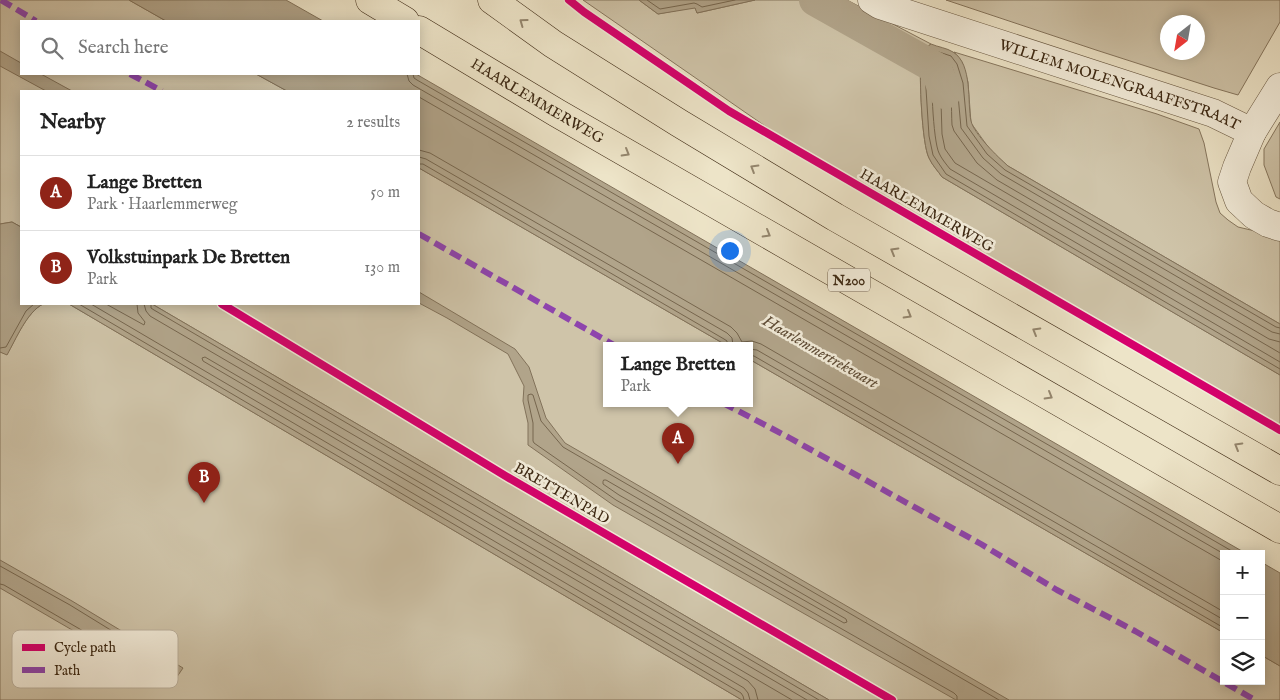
<!DOCTYPE html>
<meta charset="utf-8">
<style>
body{margin:0;font-family:"IM FELL English",serif;background:#f2f2f2;color:#222}
.controls{position:absolute;right:15px;bottom:15px;display:grid;overflow:hidden;border-radius:0px;box-shadow:0 2px 12px #0003}
.controls button{width:45px;height:45px;display:grid;place-items:center;padding:0;border:0;border-bottom:1px solid #e0e0e0;background:#fff;color:#222;font:25px sans-serif}
.compass{position:absolute;left:1160px;top:15px;width:45px;height:45px;border-radius:50%;background:#fff;box-shadow:0 2px 12px #0003;rotate:211deg}
.you{position:absolute;left:729px;top:250px;width:18px;height:18px;margin:-12px;border:4px solid #fff;border-radius:50%;background:#1a73e8;box-shadow:0 0 0 8px #1a73e833}
.badge{display:grid;place-items:center;width:32px;height:32px;border-radius:50%;background:#8f2418;color:#fff;font-size:16px;font-weight:700}
.pin{position:absolute;translate:-50% -41px;filter:drop-shadow(0 1px 2px #0008)}
.pin::after{content:'';position:absolute;top:26px;width:18px;height:15px;background:inherit;clip-path:polygon(0 0,100% 0,50% 100%)}
.popup{position:absolute;left:603px;top:342px;width:150px;height:65px;box-sizing:border-box;display:grid;place-content:center;border-radius:0px;background:#fff;filter:drop-shadow(0 1px 4px #0005);font-size:16px;white-space:nowrap;color:#767676}
.popup b{font-size:19px;color:#222}
.popup::after{content:'';position:absolute;left:50%;top:100%;margin-left:-10px;border:10px solid transparent;border-top-color:#fff}
.list{margin:0;padding:0;list-style:none}
h2{display:flex;justify-content:space-between;align-items:center;height:65px;margin:0;padding:0 20px;font-size:21px}
h2 small{font-size:16px;font-weight:400;color:#767676}
.list li{display:grid;grid-template-columns:32px 1fr auto;gap:15px;align-items:center;box-sizing:border-box;height:75px;padding:0 20px;border-top:1px solid #e0e0e0}
.list b{display:block;font-size:19px;white-space:nowrap}
.list p{margin:0;font-size:16px;white-space:nowrap;color:#767676}
.list em{font-size:16px;font-style:normal;color:#767676}
.icon{flex:none;width:28px;height:28px;fill:none;stroke:currentColor;stroke-width:2;stroke-linecap:round;stroke-linejoin:round}
.map{position:relative;flex:none;width:1280px;height:700px;overflow:hidden}
.search{position:absolute;background:#fff;box-shadow:0 2px 12px #0003;left:20px;top:20px;width:400px;height:55px;display:flex;align-items:center;gap:12px;box-sizing:border-box;padding:0 18px;border-radius:0px;color:#767676;font-size:19px}
.panel{position:absolute;background:#fff;box-shadow:0 2px 12px #0003;left:20px;top:90px;width:400px;height:215px;border-radius:0px}
.map>svg:first-child{display:block}
.green{fill:#cfc4a9;stroke:#86765e;fill-rule:evenodd}
.water{fill:#b1a48a;stroke:#82725a}
.lines{fill:none;stroke-linecap:round;stroke-linejoin:round}
.shore{stroke:#76664e;stroke-width:1}
.canal{stroke:#b1a48a;stroke-width:32}
.street-casing{stroke:#685740;stroke-width:29}
.primary-casing{stroke:#3c2813;stroke-width:29}
.street{stroke:#f3eddb;stroke-width:28}
.primary{stroke:#ede4c8;stroke-width:28}
.quiet{stroke:#8e44ad;stroke-width:6;stroke-dasharray:12 6;stroke-linecap:butt}
.cycleway-casing{stroke:#f3eddb;stroke-width:11}
.cycleway{stroke:#d6006c;stroke-width:8}
.oneway{stroke:#94866e}
.labels{text-anchor:middle;stroke-width:5;stroke-linejoin:round;paint-order:stroke}
.shield{fill:#f3eddb;stroke:#73634f;stroke-width:1}
.shield-label{font-size:14px;font-weight:bold;fill:#3c2813}
.street-label{font-size:15px;fill:#3c2813;stroke:#f3eddb}
.water-label{font-size:16px;font-style:italic;fill:#5f4d37;stroke:#f3eddb}
.key{fill:#f3eddb;stroke:#bcb29f;stroke-width:1}
.key-label{font-size:14px;fill:#3c2813}
</style>
<div class="map">
<svg width="1280" height="700" viewBox="0 0 1280 700">
<rect width="100%" height="100%" fill="#ede4c8"/>
<filter id="stains"><feTurbulence type="fractalNoise" baseFrequency=".004" numOctaves="4"/><feColorMatrix values="0 0 0 0 .2 0 0 0 0 .09 0 0 0 0 .02 0 0 0 .5 -.17"/></filter>
<radialGradient id="worn" r=".72"><stop offset=".6" stop-color="#630" stop-opacity="0"/><stop offset="1" stop-color="#630" stop-opacity=".3"/></radialGradient>
<!-- green -->
<path class="green" d="M0 0H129L166 21H21V74H256L287 91H21V227L12 222 0 224Z
M583 0H639L658 14 695 7 697 13 755 0H847L931 44C925 48 922 53 921 60 919 76 922 145 929 158 932 165 938 171 942 177L1280 375V431L946 239 873 195 791 144Z
M946 0H1280V22L1238 95 1214 88 1096 50ZM1168 22H1198V52H1168Z
M954 52 1157 114 1199 129 1204 143 1216 202 1220 213 1228 220 1238 227 1272 235 1280 239V324L1008 166 991 151 971 123 968 82 962 62Z
M1280 122V199L1276 197 1264 165V149Z
M419 168 726 345H607V403H749V359L1224 633V681H1261V655L1280 666V700H829L152 304H419Z
M43 304H69L742 700H0V352L7 354C16 339 27 312 43 304Z"/>
<!-- water -->
<path class="water" d="M129 0H286L323 21H166Z
M639 0H755L697 13 695 8 658 14Z
M931 44C938 47 947 48 953 52 973 64 967 103 971 121 974 134 998 157 1008 166L1280 324V375L942 177C938 171 932 165 929 158 922 145 919 76 921 60 922 53 925 48 931 44Z
M0 51 21 63V74H41L72 91H46L0 66Z
M256 74H416L1247 554H1224V633L749 359V345H726L419 168V91H287Z
M12 222 21 227V304H43C27 312 16 339 7 355L0 352V224Z
M419 292 515 349 529 367 546 418 565 443 1009 700H956L613 505 528 445V423L523 401 524 386 508 354 447 318 419 303Z
M69 304H152L829 700H742Z
M0 560 72 601 183 668 170 687 0 588Z
M1261 562 1280 573V666L1261 655Z"/>
<g class="lines">
<!-- shore -->
<path class="shore" d="M647 0 660 9 694 3 697 4 702 7 735 0
M407 74 409 81 413 85 1224 554
M413 74 414 78 417 80 1237 554
M419 97 1224 562
M419 150 430 153 731 327 737 333 742 342 752 341 761 344 1224 612
M419 157 426 159 727 333 732 338 733 345
M419 164H423L724 339 727 341V345
M79 304 741 693 743 696 744 700
M91 304 744 688 748 693 750 700
M106 304 144 325 145 322 138 313 137 304
M144 304 146 311 150 316 807 700
M151 304V308L154 310 819 700
M1280 328 1276 327 1005 170 987 154 967 126 963 83 957 64 951 56 933 50 929 52 926 60 925 73 929 136 933 155 946 174 1280 369
M1280 334 1272 332 1001 174 983 158 961 128 957 84 952 67 947 62 936 58 933 59C930 72 933 141 939 153 941 158 946 164 950 169L1280 362
M1280 342 1269 339 997 180 977 163 954 131 952 125C951 110 953 80 943 68L940 69 942 134 945 149 955 163 1280 353
M0 348 6 347 26 311 34 304
M749 349 757 350 1224 620
M749 355 754 356 1224 628
M604 480H606L846 619 847 622 844 623 619 495 603 484V482Z
M0 566 70 605 174 669 175 672 170 679C165 680 157 673 152 671L4 585 0 584
M758 700 755 689 748 681 203 361 202 358 205 357 792 700
M957 700V696L954 693 616 500 534 443 533 441V423L528 400V395L531 394 533 395 541 421 563 447 999 700"/>
<!-- canal -->
<path class="canal" d="M815 0 936 68 945 93"/>
<defs>
<g id="street">
<path id="s1" d="M872 0 880 5 1213 113 1252 132 1237 167 1232 182 1239 201 1254 215 1268 223 1280 227"/>
<path d="M1252 132 1280 87"/>
</g>
<g id="primary">
<path d="M370 0 405 21"/>
<path d="M492 0 553 44 679 123 835 217 1280 471"/>
<path id="s2" d="M419 30 557 113 1280 529"/>
</g>
</defs>
<!-- street casing -->
<use href="#street" class="street-casing"/>
<!-- primary casing -->
<use href="#primary" class="primary-casing"/>
<!-- street -->
<use href="#street" class="street"/>
<!-- primary -->
<use href="#primary" class="primary"/>
<!-- quiet -->
<path class="quiet" d="M1 0 36 21
M130 74 162 91
M419 234 614 345
M723 403 788 437 981 544 1057 590 1135 631 1255 700"/>
<defs>
<path id="cycleway" d="M569 0 584 12 729 111 1280 430
M222 304 509 478 892 700"/>
</defs>
<!-- cycleway casing -->
<use href="#cycleway" class="cycleway-casing"/>
<!-- cycleway -->
<use href="#cycleway" class="cycleway"/>
</g>
<!-- one-way arrows -->
<defs><path id="oneway-chevron" d="M-2-3.5L2.5 0L-2 3.5" fill="none" stroke-width="1.6" stroke-linecap="round" stroke-linejoin="round" transform="scale(1.25)"/></defs>
<g class="oneway">
<use href="#oneway-chevron" transform="translate(523 22) rotate(-144)"/>
<use href="#oneway-chevron" transform="translate(626 153) rotate(30)"/>
<use href="#oneway-chevron" transform="translate(754 168) rotate(-149)"/>
<use href="#oneway-chevron" transform="translate(767 234) rotate(30)"/>
<use href="#oneway-chevron" transform="translate(894 251) rotate(-150)"/>
<use href="#oneway-chevron" transform="translate(908 315) rotate(30)"/>
<use href="#oneway-chevron" transform="translate(1036 331) rotate(-150)"/>
<use href="#oneway-chevron" transform="translate(1049 396) rotate(30)"/>
<use href="#oneway-chevron" transform="translate(1238 446) rotate(-150)"/>
</g>
<g class="labels">
<!-- shield labels -->
<rect class="shield" x="828" y="268.5" width="42" height="23" rx="4"/>
<g class="shield-label">
<text x="849" y="285">N200</text>
</g>
<!-- street labels -->
<g class="street-label">
<text dy="5" stroke="none"><textPath href="#s1" startOffset="262">WILLEM MOLENGRAAFFSTRAAT</textPath></text>
<text dy="5" stroke="none"><textPath href="#s2" startOffset="138">HAARLEMMERWEG</textPath></text>
<text transform="translate(927 210) rotate(30)" y="5">HAARLEMMERWEG</text>
<text transform="translate(562 493) rotate(30)" y="5">BRETTENPAD</text>
</g>
<!-- water labels -->
<g class="water-label">
<text transform="translate(821 351) rotate(30)" y="6">Haarlemmertrekvaart</text>
</g>
</g>
<!-- legend -->
<rect x="12" y="630" width="166" height="58" rx="8" class="key"/>
<rect x="22" y="644" width="23" height="7" fill="#d6006c"/>
<rect x="22" y="667" width="23" height="6" fill="#8e44ad"/>
<g class="key-label">
<text x="54" y="652">Cycle path</text>
<text x="54" y="675">Path</text>
</g>
<rect width="100%" height="100%" filter="url(#stains)"/>
<rect width="100%" height="100%" fill="url(#worn)"/>
</svg>
<div class="controls">
<button>+</button>
<button>−</button>
<button><svg class="icon" aria-label="layers" viewBox="0 0 24 24"><path d="M12 4l9 5-9 5-9-5zM3 14l9 5 9-5"/></svg></button>
</div>
<svg class="compass" viewBox="-18 -18 36 36"><path d="M0-13l5 13h-10z" fill="#e53935"/><path d="M0 13l5-13h-10z" fill="#767676"/></svg>
<div class="you"></div>
<div class="pin badge" style="left:678px;top:464px">A</div>
<div class="popup"><b>Lange Bretten</b>Park</div>
<div class="pin badge" style="left:204px;top:503px">B</div>
<div class="search"><svg class="icon" aria-label="search" viewBox="0 0 24 24"><circle cx="10" cy="10" r="6"/><path d="M15 15l6 6"/></svg>Search here</div>
<section class="panel">
<h2>Nearby<small>2 results</small></h2>
<ul class="list">
<li><span class="badge">A</span><div><b>Lange Bretten</b><p>Park · Haarlemmerweg</p></div><em>50 m</em></li>
<li><span class="badge">B</span><div><b>Volkstuinpark De Bretten</b><p>Park</p></div><em>130 m</em></li>
</ul>
</section>
</div>
